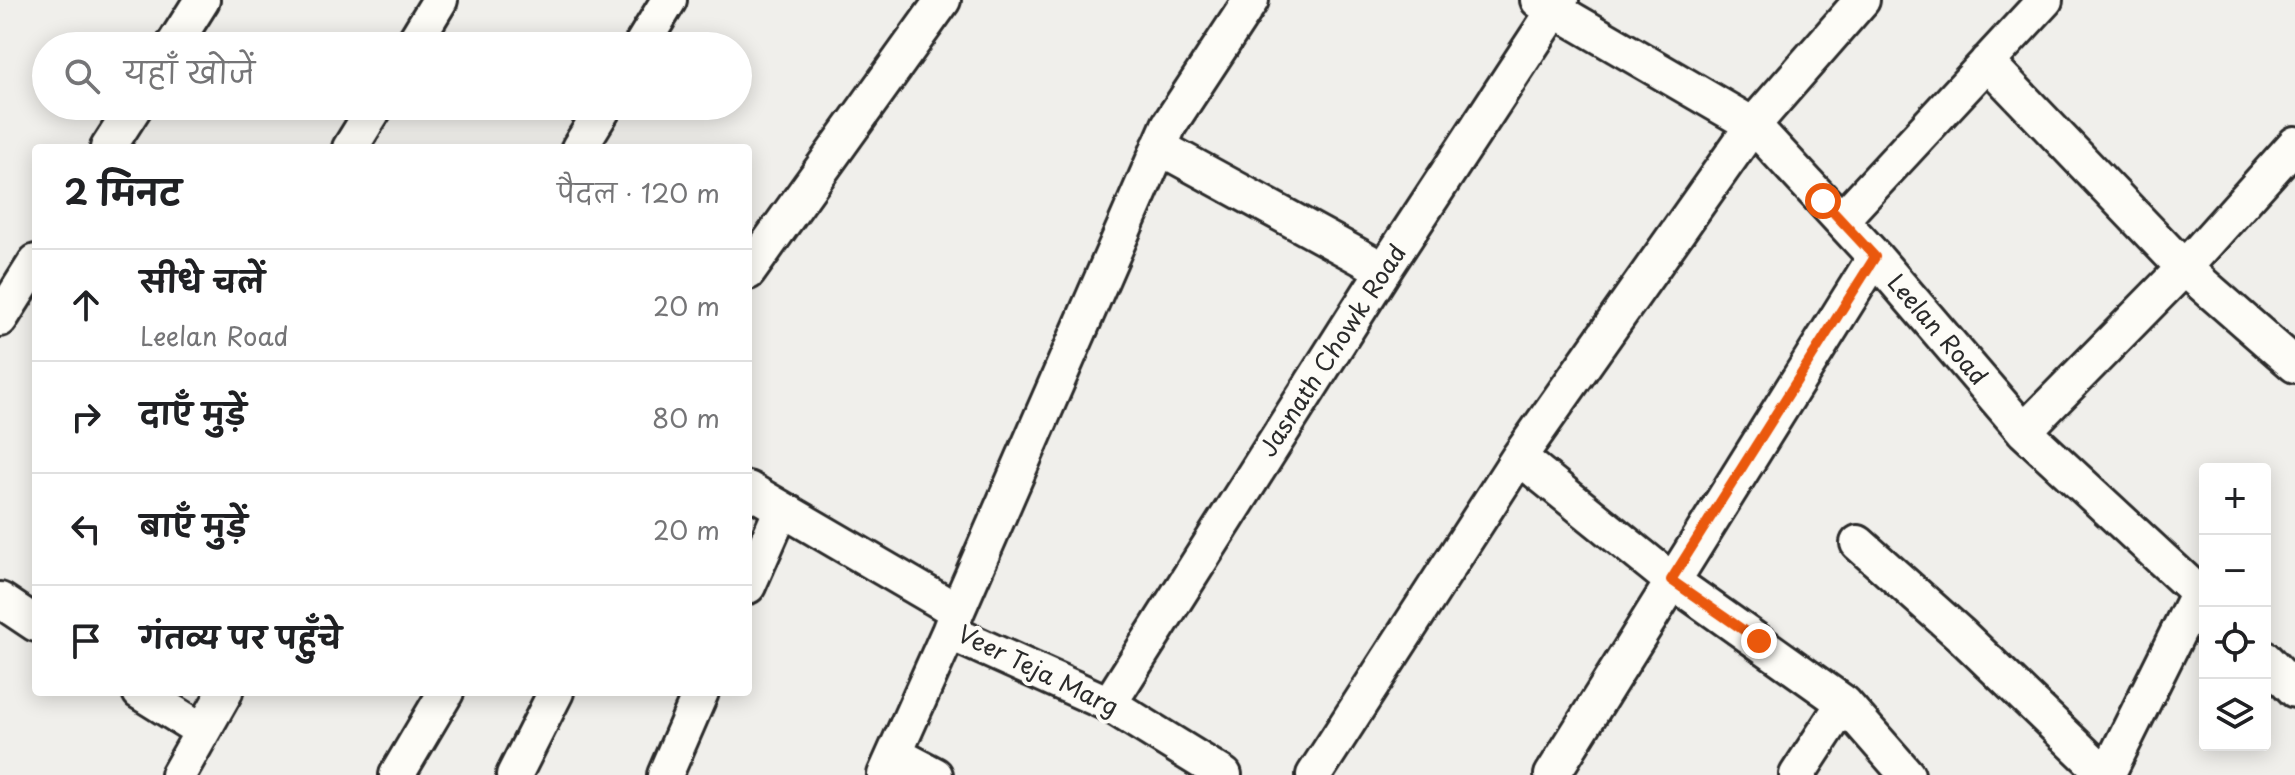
<!DOCTYPE html>
<html lang="hi">
<meta charset="utf-8">
<style>
body{margin:0;font-family:"Playpen Sans","Playpen Sans Deva",sans-serif;background:#f6f6f6;color:#202124}
.controls{position:absolute;right:24px;bottom:24px;display:grid;overflow:hidden;border-radius:8px;box-shadow:0 4px 20px #0003}
.controls button{width:72px;height:72px;display:grid;place-items:center;padding:0;border:0;border-bottom:2px solid #e0e0e0;background:#fff;color:#202124;font:40px sans-serif}
.stop{position:absolute;width:24px;height:24px;margin:-18px;border:6px solid #ea580c;border-radius:50%;background:#fff}
.stop.end{background:#ea580c;border-color:#fff;box-shadow:0 2px 8px #0008}
.list{margin:0;padding:0;list-style:none}
h2{display:flex;justify-content:space-between;align-items:center;height:104px;margin:0;padding:0 32px;font-size:34px}
h2 small{font-size:26px;font-weight:400;color:#757577}
.list li{display:grid;grid-template-columns:52px 1fr auto;gap:24px;align-items:center;box-sizing:border-box;height:112px;padding:0 32px;border-top:2px solid #e0e0e0}
.list b{display:block;font-size:30px;white-space:nowrap}
.list p{margin:0;font-size:26px;white-space:nowrap;color:#757577}
.list em{font-size:26px;font-style:normal;color:#757577}
.icon{flex:none;width:44px;height:44px;fill:none;stroke:currentColor;stroke-width:2;stroke-linecap:round;stroke-linejoin:round}
.map{position:relative;flex:none;width:2295px;height:775px;overflow:hidden}
.search{position:absolute;background:#fff;box-shadow:0 4px 20px #0003;left:32px;top:32px;width:720px;height:88px;display:flex;align-items:center;gap:20px;box-sizing:border-box;padding:0 28px;border-radius:44px;color:#757577;font-size:30px}
.panel{position:absolute;background:#fff;box-shadow:0 4px 20px #0003;left:32px;top:144px;width:720px;height:552px;border-radius:8px}
.map>svg:first-child{display:block}
.lines{fill:none;stroke-linecap:round;stroke-linejoin:round}
.street-casing{stroke:#2b2b2b;stroke-width:40}
.street{stroke:#fdfcf7;stroke-width:34}
.route{stroke:#ea580c;stroke-width:10}
.labels{text-anchor:middle;stroke-width:8;stroke-linejoin:round;paint-order:stroke}
.street-label{font-size:24px;fill:#2b2b2b;stroke:#fdfcf7}
</style>
<div class="map">
<svg width="2295" height="775" viewBox="0 0 2295 775">
<rect width="100%" height="100%" fill="#f0efeb"/>
<filter id="ink" filterUnits="userSpaceOnUse"><feTurbulence type="fractalNoise" baseFrequency=".0125" numOctaves="2"/><feDisplacementMap in="SourceGraphic" scale="16" xChannelSelector="R" yChannelSelector="G"/><feConvolveMatrix kernelMatrix="1 2 1 2 8 2 1 2 1" color-interpolation-filters="sRGB"/></filter>
<g filter="url(#ink)">
<g class="lines">
<defs>
<path id="street" d="M1538 0 1753 125 1875 257 2024 431 2205 599
M173 46 202 0
M412 46 440 0
M641 46 669 0
M1987 62 2184 268 2295 365
M1159 147 1384 270
M108 148 135 106
M350 148 376 106
M579 148 605 106
M1841 220 2045 0
M748 272 943 0
M0 319 36 262
M2024 431 2184 268 2295 144
M1519 457 1671 580 1844 703 1797 775
M748 489 957 611 949 632 1109 704 1224 775
M1858 543 1961 635 2106 775
M748 586 781 511
M0 600 36 624
M957 611 1169 125 1251 0
M2265 659 2295 690
M140 692 201 730
M1844 703 1907 775
M1109 704 1384 270 1561 0
M895 754 935 775
M178 775 225 692
M397 775 446 692
M514 775 556 692
M665 775 701 692
M885 775 949 632
M1314 775 1519 457 1753 125 1862 0
M1552 775 1875 257
M2107 775 2198 592"/>
</defs>
<!-- street casing -->
<use href="#street" class="street-casing"/>
<!-- street -->
<use href="#street" class="street"/>
</g>
</g>
<g class="lines" filter="url(#ink)">
<!-- route -->
<path class="route" d="M1759 641 1671 580 1875 257 1823 201"/>
</g>
<g class="labels">
<!-- street labels -->
<g class="street-label">
<text transform="translate(1937 330) rotate(49)" y="8">Leelan Road</text>
<text transform="translate(1333 351) rotate(-57)" y="8">Jasnath Chowk Road</text>
<text transform="translate(1038 671) rotate(26)" y="8">Veer Teja Marg</text>
</g>
</g>
</svg>
<div class="controls">
<button>+</button>
<button>−</button>
<button><svg class="icon" aria-label="locate" viewBox="0 0 24 24"><circle cx="12" cy="12" r="6"/><path d="M12 2v4M12 18v4M2 12h4M18 12h4"/></svg></button>
<button><svg class="icon" aria-label="layers" viewBox="0 0 24 24"><path d="M12 4l9 5-9 5-9-5zM3 14l9 5 9-5"/></svg></button>
</div>
<div class="stop" style="left:1823px;top:201px"></div>
<div class="stop end" style="left:1759px;top:641px"></div>
<div class="search"><svg class="icon" aria-label="search" viewBox="0 0 24 24"><circle cx="10" cy="10" r="6"/><path d="M15 15l6 6"/></svg>यहाँ खोजें</div>
<section class="panel">
<h2>2 मिनट<small>पैदल · 120 m</small></h2>
<ul class="list">
<li><svg class="icon" aria-label="ahead" viewBox="0 0 24 24"><path d="M12 20V5M6 11l6-6 6 6"/></svg><div><b>सीधे चलें</b><p>Leelan Road</p></div><em>20 m</em></li>
<li><svg class="icon" aria-label="right" viewBox="0 0 24 24"><path d="M7 20v-9h11M14 6l5 5-5 5"/></svg><div><b>दाएँ मुड़ें</b></div><em>80 m</em></li>
<li><svg class="icon" aria-label="left" viewBox="0 0 24 24"><path d="M17 20v-9H6M10 6l-5 5 5 5"/></svg><div><b>बाएँ मुड़ें</b></div><em>20 m</em></li>
<li><svg class="icon" aria-label="arrive" viewBox="0 0 24 24"><path d="M6 21V4h12l-3 4 3 4H6"/></svg><div><b>गंतव्य पर पहुँचे</b></div></li>
</ul>
</section>
</div>
